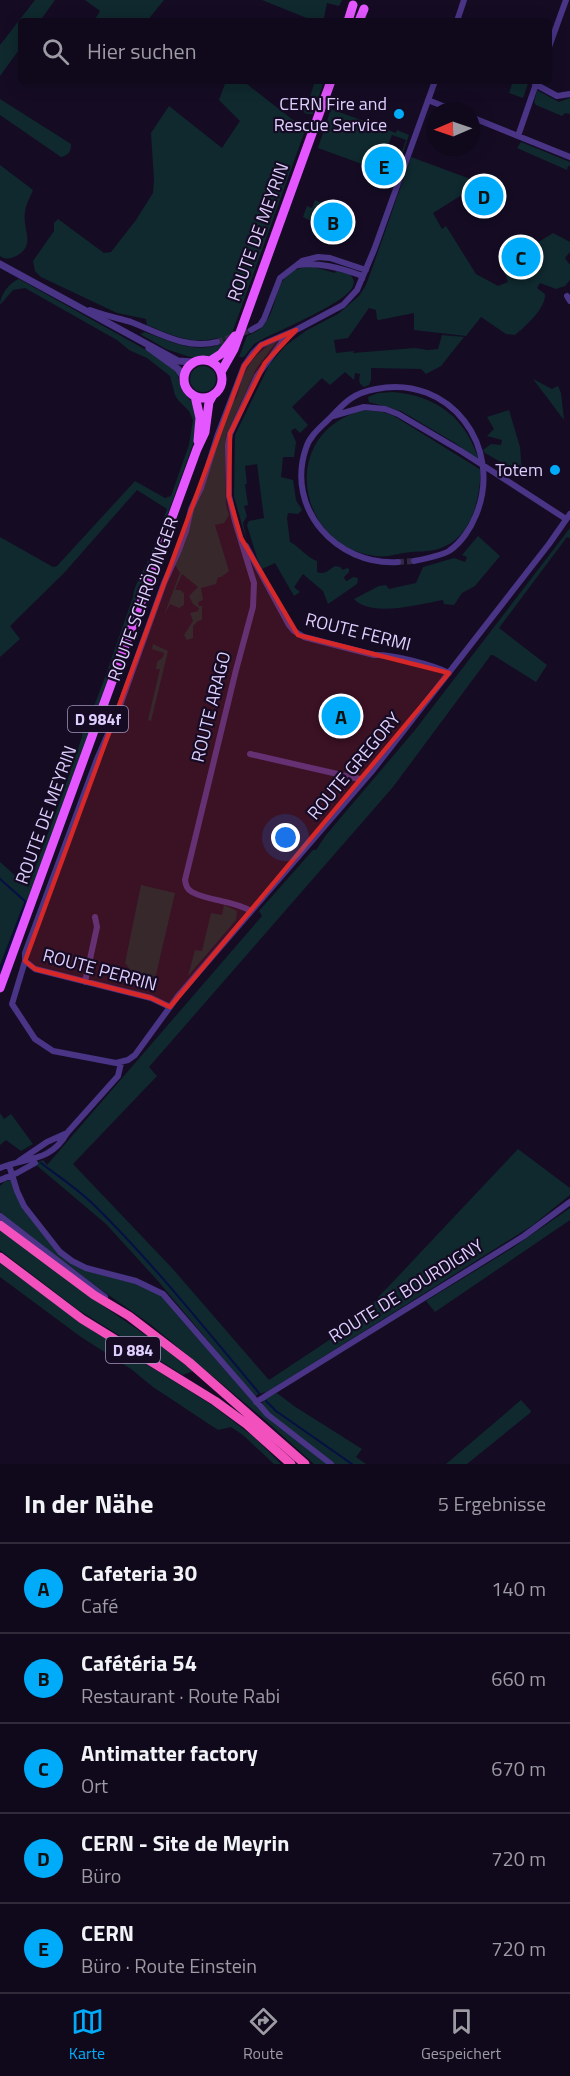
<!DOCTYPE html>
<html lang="de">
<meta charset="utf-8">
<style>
body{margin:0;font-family:"Titillium Web",sans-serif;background:#191224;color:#f1f3f6}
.compass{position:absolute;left:426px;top:102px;width:54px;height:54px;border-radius:50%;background:#10091b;box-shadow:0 3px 15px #0003;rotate:268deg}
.you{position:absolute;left:286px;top:838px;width:21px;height:21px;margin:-15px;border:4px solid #fff;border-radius:50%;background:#1a73e8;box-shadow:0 0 0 9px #1a73e833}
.badge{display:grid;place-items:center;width:39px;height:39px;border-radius:50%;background:#00abfa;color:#111;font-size:20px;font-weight:700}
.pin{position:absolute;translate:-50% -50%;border:3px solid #fff;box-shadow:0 2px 6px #0006}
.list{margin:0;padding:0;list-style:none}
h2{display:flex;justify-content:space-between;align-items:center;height:78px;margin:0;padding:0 24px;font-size:26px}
h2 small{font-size:20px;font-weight:400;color:#9c9aa3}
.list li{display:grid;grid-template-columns:39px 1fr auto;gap:18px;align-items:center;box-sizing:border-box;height:90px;padding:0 24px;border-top:2px solid #302a3a}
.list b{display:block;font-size:22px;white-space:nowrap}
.list p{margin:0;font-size:20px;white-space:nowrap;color:#9c9aa3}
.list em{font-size:20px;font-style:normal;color:#9c9aa3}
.icon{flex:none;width:33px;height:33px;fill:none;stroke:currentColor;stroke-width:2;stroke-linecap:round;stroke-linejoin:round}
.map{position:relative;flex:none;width:570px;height:1464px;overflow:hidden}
.search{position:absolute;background:#10091b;box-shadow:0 3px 15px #0003;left:18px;right:18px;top:18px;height:66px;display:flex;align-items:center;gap:15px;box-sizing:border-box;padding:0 21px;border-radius:6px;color:#9c9aa3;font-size:22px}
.sheet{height:528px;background:#10091b}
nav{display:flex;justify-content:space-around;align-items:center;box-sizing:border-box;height:84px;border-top:2px solid #302a3a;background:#10091b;font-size:16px;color:#9c9aa3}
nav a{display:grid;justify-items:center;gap:3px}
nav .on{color:#00abfa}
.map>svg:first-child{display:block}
.green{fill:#0f292e;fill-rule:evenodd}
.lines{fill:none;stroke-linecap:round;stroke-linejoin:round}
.stream{stroke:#060f43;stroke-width:2}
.minor-tunnel{stroke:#332945;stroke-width:6;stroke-dasharray:6 3;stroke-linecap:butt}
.minor{stroke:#493486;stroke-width:6}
.tertiary{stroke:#493486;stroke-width:7}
.primary{stroke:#e456ff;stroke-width:9}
.trunk{stroke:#f250bc;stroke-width:9}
.marked{fill:#d62828;fill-opacity:0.2;stroke:#d62828;stroke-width:4.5;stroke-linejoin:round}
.poi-dot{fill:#00abfa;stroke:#150c24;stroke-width:2}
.labels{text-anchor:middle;stroke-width:4.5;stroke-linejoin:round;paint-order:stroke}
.shield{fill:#150c24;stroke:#a294bd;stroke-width:1.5}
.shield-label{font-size:16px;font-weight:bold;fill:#dfcfff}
.poi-label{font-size:18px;fill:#dfcfff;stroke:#150c24;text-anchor:end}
.street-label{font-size:18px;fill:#dfcfff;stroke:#150c24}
</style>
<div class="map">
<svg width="570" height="1464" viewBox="0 0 570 1464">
<rect width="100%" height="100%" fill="#150c24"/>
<!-- green -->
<path class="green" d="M35 0H55L40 21H21V47L0 76V45Z
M85 0H164L147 21H94L100 11Z
M262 0H342L339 6 327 3 324 18 332 21H314Z
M226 81H243L293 120 307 125 231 336 222 348 211 357H190L166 349 140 334 145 332C169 341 192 353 219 345L217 338C190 345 172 335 147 325L146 319 117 313 41 277 35 271 33 261 54 231V223L58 219 104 253 111 252 136 220 153 193 154 180 151 133 169 106 222 148 240 121 219 100Z
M315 81H324L313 114H307L300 110V108L306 109Z
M507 81H529L523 98 509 93 512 84Z
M537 90 559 102 570 98V114L565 113 562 116 536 105 534 102Z
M0 99 71 144C71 152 69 155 61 157L0 115Z
M331 109 396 133 397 130 409 135 395 176 318 148ZM392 135 406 140 402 151H399L397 155 386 151Z
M521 142 570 162V166H568L567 170 517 148Z
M411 157 481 183 433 213 442 229 446 226 476 274 498 286 508 282 505 273 506 270 498 256 532 236 537 243 553 233 570 242V252L565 258 570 265V280L565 286 556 289 540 283 537 288 545 294C546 308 526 326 515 335L506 334 481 317 466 336 414 330V313L379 320 377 319 376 310 369 308 348 338 334 340 336 353 354 351 353 353 415 348 428 350 438 349 442 335 464 337 441 366 426 374 421 369 371 368V380L369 385 364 387C358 383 359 380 360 374L355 373 354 380 345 372 330 385 322 378 292 407 308 425 300 433 295 428 291 431 296 442 294 457H283L281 477 293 480 296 500 302 510 298 514 288 513 287 518 290 542C300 547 306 557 317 561V572C326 575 328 570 335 566L340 567 343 570 347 568 349 569V572L344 577 345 580 347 581 353 577 358 578 357 584 328 604 323 591 303 574 294 587 300 592 294 596 275 563 262 569 257 558 247 525 249 521 264 518 257 464 245 466 247 484H245L248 505 244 506 247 516 243 523 247 542 234 497 235 435 269 365 285 346 307 330 338 314 359 296 366 285 373 266Z
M0 165 33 190C30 197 26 204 25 212 22 229 36 244 18 255 11 259 6 260 0 256Z
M315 200 327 205 328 211 309 220 303 217 307 206 312 208Z
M314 267 335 273 336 271 349 274C353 277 355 281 353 286 348 302 280 330 263 339L254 344 244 357H239L247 336C253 333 259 331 263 326 283 303 270 266 314 267Z
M19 279 157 356 176 371 183 392 195 405 196 436 27 902 25 900 0 965V862L28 887 63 793 82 737 84 720 91 714 104 680 133 597C134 584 144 571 149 558 156 542 161 525 167 509L137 490 64 573 10 626 20 639 0 657V537L53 567 57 566 135 481 165 498 171 496 189 445 193 420 189 411 178 400 175 395 170 376 147 358 129 350 117 340 25 288 13 290 0 305C0 295 9 283 19 279Z
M277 341 256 369 226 435 225 474 226 505 229 515 224 523 215 525 229 571 221 577H218L216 584 201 588 203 600 198 602 199 606H202V620L198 621 193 626V638L187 640 184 635 193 621 190 613 198 611 199 608 193 604 189 596 198 587 182 574 175 590H180L184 593V605L179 608 170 604 164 615 180 573 175 565 185 543 191 515 201 494 222 430 232 403 237 397 242 379 252 360 258 354 267 346Z
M190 379a13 13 0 1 1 26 0a13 13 0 1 1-26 0Z
M533 379 552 389 558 386 561 393 564 420Z
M393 392C437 396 465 417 479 460L455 443 401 411 369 402 368 397 378 393Z
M364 410 383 412 394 416 481 470C479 501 472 539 438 549 429 552 420 551 411 552 399 553 387 558 375 556 296 546 277 432 364 410Z
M509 410 520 447 522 474 485 453 483 450 491 444 501 445 502 440 487 436 494 429 487 417Z
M570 528V538L567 537 499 628 547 665 536 682 493 655H491L393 787 149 1067 157 1076 73 1164 172 1268 269 1380 376 1309 372 1304 518 1149 570 1188V1195L533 1225 267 1392 258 1394 255 1397 158 1281 106 1224 35 1164 43 1160 47 1165 262 916 259 911 313 850H316L326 835 415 730Z
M478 536 500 556 475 586 462 593 454 605 444 604 443 600C420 604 371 618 354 599L379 586 386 585 389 589 416 583 423 567 454 558 465 562 467 557 462 555Z
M153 644 168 651 151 721 148 720 160 669H156L157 662 163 657 164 653 152 649Z
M141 885 175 893 155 979 132 972 125 963Z
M224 905 237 911 236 920 188 976 195 950 202 951 211 913 222 915Z
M0 1113 4 1119 11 1114 33 1144 21 1151 6 1140 0 1145Z
M11 1180 16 1195 74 1265 144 1286 160 1295 266 1417 327 1464H314L264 1419 150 1324 100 1289 2 1215 0 1211V1186L5 1181Z
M570 1208V1220L435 1312 426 1301 511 1249Z
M0 1229 96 1301 170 1352 193 1371 183 1375 77 1309 0 1250Z
M0 1263 96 1333 212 1405 255 1438 281 1464H274L243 1435 231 1427 218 1430 153 1387 131 1369 81 1337 0 1277Z
M277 1393 294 1406 362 1449 356 1457 366 1464H334L273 1417 262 1404 265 1398Z
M521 1400 531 1411 530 1413 467 1464H446Z"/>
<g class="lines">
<!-- stream -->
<path class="stream" d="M0 879 26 902 0 971
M41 1163C59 1177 78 1189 95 1206 154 1264 206 1330 259 1393
M266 1401 276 1411 352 1464"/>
<!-- minor-tunnel -->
<path class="minor-tunnel" d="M217 342 251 330
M398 562 414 561"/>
<!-- minor -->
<path class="minor" d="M457 21 464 0
M549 47 566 0
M535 84 557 96 570 94
M428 100 455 111
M471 117 570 157
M518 136 537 81
M298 265C319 262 340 268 360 275L362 279
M567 296 570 301
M90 310C103 315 117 318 131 322 159 333 186 350 217 342
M251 330 260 325 264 319 280 278 302 261 318 257 330 258 366 270
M296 330 261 345 253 353 244 366 218 434 201 488 191 509 186 531 179 550 164 583 118 711 97 759 25 953V961L12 1004 35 1039 53 1051 116 1063 128 1060 135 1055 178 996 373 770 549 544 570 514
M333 416 364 407 385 409 398 414 461 451 566 519
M246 546 289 625 294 631 304 637 374 655C392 654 433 665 449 673
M398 562C337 566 285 509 306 448 310 435 322 426 331 417 346 401 354 393 376 389 450 374 504 447 476 515 471 528 461 543 449 551 440 556 424 559 414 561
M250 754 364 780
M251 911C232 900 208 901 192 892 187 889 186 886 185 880L236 670 253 607 254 583 235 521 229 496 228 445 230 434 257 376 282 342 296 330 343 305 357 290 374 250 435 81
M25 961 35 969 151 998 170 1007
M85 982 97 927 95 917
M19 1161 47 1142 67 1133
M9 1165 17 1191 24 1206 60 1252 72 1261 86 1268 136 1281 163 1294 268 1415 331 1464
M0 1168C26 1157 50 1163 67 1133L118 1076 121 1063
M0 1180 17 1173 35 1163
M0 1216 105 1297
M256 1402 524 1236 570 1202"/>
<!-- tertiary -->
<path class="tertiary" d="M0 264 178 361 194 362
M149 348 178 369 184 378"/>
<!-- primary -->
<path class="primary" d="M348 21 353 5
M359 21 364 9
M184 379a19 19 0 1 1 38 0a19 19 0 1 1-38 0Z
M210 361 221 354 235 336
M221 372 234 349 331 81
M195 396 200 418 198 441
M0 988 197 449 205 432 209 402 213 395"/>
<!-- trunk -->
<path class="trunk" d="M0 1225 94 1295 129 1316 189 1362 305 1464
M0 1257 82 1319 215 1401 245 1423 291 1464"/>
</g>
<!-- marked area -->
<path class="marked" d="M296 330 265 363 230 434 229 496 241 538 298 635 449 673 170 1007 151 998 35 969 25 961 244 366 261 345Z"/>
<!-- markers -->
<g class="poi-dot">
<circle cx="399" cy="114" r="6"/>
<circle cx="555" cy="470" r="6"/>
</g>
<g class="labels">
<!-- shield labels -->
<g class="shield">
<rect x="68" y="706" width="60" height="26" rx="4.5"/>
<rect x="106" y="1337" width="54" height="26" rx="4.5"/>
</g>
<g class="shield-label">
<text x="98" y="725">D 984f</text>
<text x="133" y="1356">D 884</text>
</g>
<!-- poi labels -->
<g class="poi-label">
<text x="387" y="110">CERN Fire and<tspan x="387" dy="21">Rescue Service</tspan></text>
<text x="543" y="476">Totem</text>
</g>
<!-- street labels -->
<g class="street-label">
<text transform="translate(258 232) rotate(-70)" y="6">ROUTE DE MEYRIN</text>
<text transform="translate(143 599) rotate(-70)" y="6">ROUTE SCHRÖDINGER</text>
<text transform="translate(358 632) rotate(14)" y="6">ROUTE FERMI</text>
<text transform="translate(211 707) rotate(-76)" y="6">ROUTE ARAGO</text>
<text transform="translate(354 766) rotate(-50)" y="6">ROUTE GREGORY</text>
<text transform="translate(46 815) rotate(-70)" y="6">ROUTE DE MEYRIN</text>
<text transform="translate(100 970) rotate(15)" y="6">ROUTE PERRIN</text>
<text transform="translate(406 1291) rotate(-32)" y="6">ROUTE DE BOURDIGNY</text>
</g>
</g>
</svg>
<svg class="compass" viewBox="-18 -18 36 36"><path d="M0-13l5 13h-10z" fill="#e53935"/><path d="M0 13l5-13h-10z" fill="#9c9aa3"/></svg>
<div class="you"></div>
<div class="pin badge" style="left:341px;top:716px">A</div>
<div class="pin badge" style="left:333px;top:222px">B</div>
<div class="pin badge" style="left:521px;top:257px">C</div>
<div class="pin badge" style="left:484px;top:196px">D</div>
<div class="pin badge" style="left:384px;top:166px">E</div>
<div class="search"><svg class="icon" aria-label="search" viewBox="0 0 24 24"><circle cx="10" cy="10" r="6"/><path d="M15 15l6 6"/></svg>Hier suchen</div>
</div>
<section class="sheet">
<h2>In der Nähe<small>5 Ergebnisse</small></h2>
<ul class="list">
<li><span class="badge">A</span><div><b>Cafeteria 30</b><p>Café</p></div><em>140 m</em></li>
<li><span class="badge">B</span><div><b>Cafétéria 54</b><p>Restaurant · Route Rabi</p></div><em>660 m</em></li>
<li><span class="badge">C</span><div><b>Antimatter factory</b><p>Ort</p></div><em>670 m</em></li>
<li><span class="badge">D</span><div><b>CERN - Site de Meyrin</b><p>Büro</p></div><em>720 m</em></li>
<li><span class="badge">E</span><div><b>CERN</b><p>Büro · Route Einstein</p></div><em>720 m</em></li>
</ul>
</section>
<nav>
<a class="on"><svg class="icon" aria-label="map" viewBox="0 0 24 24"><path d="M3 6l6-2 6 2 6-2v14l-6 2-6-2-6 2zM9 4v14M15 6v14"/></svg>Karte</a>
<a><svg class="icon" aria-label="directions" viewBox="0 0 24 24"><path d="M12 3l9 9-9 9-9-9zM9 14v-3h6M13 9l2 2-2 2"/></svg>Route</a>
<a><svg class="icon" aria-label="saved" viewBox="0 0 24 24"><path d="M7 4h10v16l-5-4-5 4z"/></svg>Gespeichert</a>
</nav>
